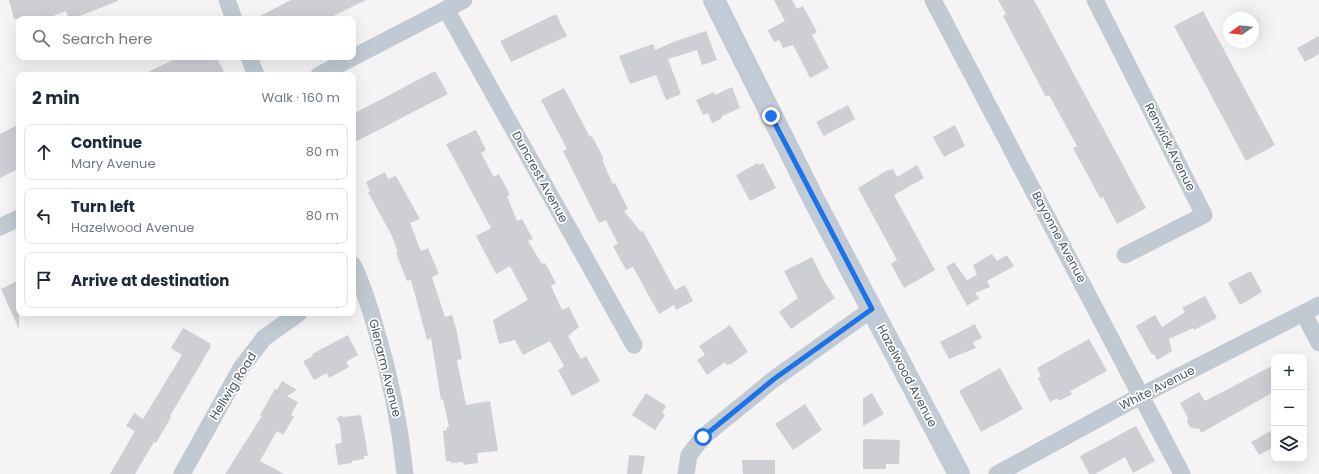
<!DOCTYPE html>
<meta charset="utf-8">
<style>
body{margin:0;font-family:Poppins,sans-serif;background:#f6f6f7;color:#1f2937}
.controls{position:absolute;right:12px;bottom:12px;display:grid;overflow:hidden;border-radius:8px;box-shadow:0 4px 16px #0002}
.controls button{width:36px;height:36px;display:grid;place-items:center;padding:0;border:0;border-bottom:1px solid #e0e1e3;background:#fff;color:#1f2937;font:20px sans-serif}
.compass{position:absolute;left:1223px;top:12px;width:36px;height:36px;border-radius:50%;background:#fff;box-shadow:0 4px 16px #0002;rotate:255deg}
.stop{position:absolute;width:12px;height:12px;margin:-9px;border:3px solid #1a73e8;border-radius:50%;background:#fff}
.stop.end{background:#1a73e8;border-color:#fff;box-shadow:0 1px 4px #0008}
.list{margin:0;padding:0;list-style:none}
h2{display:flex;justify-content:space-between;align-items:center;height:52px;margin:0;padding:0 16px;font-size:17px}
h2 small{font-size:13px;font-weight:400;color:#747a83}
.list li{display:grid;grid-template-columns:26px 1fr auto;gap:12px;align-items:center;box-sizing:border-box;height:56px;margin:0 8px 8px;padding:0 8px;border:1px solid #e0e1e3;border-radius:8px}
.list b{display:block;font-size:15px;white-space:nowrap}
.list p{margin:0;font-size:13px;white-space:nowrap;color:#747a83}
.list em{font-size:13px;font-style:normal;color:#747a83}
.icon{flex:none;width:22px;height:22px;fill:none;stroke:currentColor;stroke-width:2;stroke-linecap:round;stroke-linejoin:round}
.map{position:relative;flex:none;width:1319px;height:474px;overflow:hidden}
.search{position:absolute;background:#fff;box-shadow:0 4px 16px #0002;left:16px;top:16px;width:340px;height:44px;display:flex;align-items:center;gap:10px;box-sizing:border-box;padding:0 14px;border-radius:8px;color:#747a83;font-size:15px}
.panel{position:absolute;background:#fff;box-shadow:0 4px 16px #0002;left:16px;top:72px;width:340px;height:244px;border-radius:8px}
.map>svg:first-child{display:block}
.building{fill:#cdcfd5}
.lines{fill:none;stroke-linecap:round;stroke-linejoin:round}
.street{stroke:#c1cad2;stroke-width:17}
.secondary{stroke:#c1cbd6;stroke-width:22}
.route{stroke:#1a73e8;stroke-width:5}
.labels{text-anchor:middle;stroke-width:3.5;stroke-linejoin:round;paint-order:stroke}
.street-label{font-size:12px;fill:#4a5661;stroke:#fff}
</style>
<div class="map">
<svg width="1319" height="474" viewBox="0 0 1319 474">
<rect width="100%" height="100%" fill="#f5f3f3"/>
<!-- building -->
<path class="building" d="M9 0H118V1L72 19H69L66 11 45 19H14Z
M291 0H366L327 19H254Z
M774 0H792L797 9 803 6 817 32 812 35 829 68 810 78 793 45 783 48 779 40 774 42 768 30 785 21Z
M998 0H1034L1146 208 1117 224 1103 197 1100 198 1073 148 1077 146 1049 95 1046 97 1003 16 1006 14Z
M1203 11 1275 145 1246 161 1174 26Z
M556 14 567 36 511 62 500 41Z
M706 31 717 60 702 65 697 50 668 59 681 94 666 100 656 75 630 84 619 56 653 44 655 50 676 41Z
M1319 36V54L1305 62 1297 48Z
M179 57H216L224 71 216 75H142Z
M435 71 448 94 353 143V114Z
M732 87 740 108 722 116 721 119 712 123 708 113 703 115 696 100 714 92 715 95Z
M564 88 590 137 592 136 604 159 602 160 613 184 615 183 628 209 624 211 641 232 643 231 675 290 685 285 693 301 676 310 674 305 659 314 633 267 626 270 613 246 618 244 606 220 599 223 563 151 567 149 541 100Z
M848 105 855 119 824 136 816 122Z
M19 124V168L0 178V134Z
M955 125 965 146 944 157 933 137Z
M476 130 486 150 481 153 494 177 499 174 510 195 507 196 517 221 522 219 533 239 528 241 542 264 545 263 556 283 551 286 562 310 569 307 579 327 568 336 581 359 586 356 600 381 572 396 558 370 564 366 550 341 523 355 515 340 499 344 493 320 528 300 510 266 496 274 476 236 491 228 446 144Z
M758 163 759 165 763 163 776 188 750 201 736 175Z
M917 165 924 178 894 195 935 270 904 288 891 264 897 260 858 188 886 171 893 169 897 177Z
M385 172 388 179 396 176 420 219 410 223 421 251 428 248 439 274 432 277 445 317 452 315 456 328 462 359 457 360 466 405 490 401 498 451 477 453 478 463 463 465V462L451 463 450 461H446L443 431 447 430V427H449L443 399 441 400 431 338 427 340 411 280 407 281 396 253 398 252 392 236 368 192 370 191 366 182Z
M992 254 997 261 1007 255 1014 266 987 281 990 287 975 293 979 298 967 306 946 267 954 262 967 280 977 275 973 265Z
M812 257 824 281 835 298 791 329 779 312 798 298 784 271Z
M1251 271 1262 292 1240 305 1228 283Z
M19 280V329L1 289Z
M1205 296 1217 318 1194 330 1193 328 1169 339 1172 351 1157 360 1154 354 1152 355 1136 326 1155 315 1162 327 1185 312 1182 308Z
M975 324 982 338 973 342 976 348 949 359 940 342Z
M730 325 748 352 731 364 727 365 725 362 707 375 697 360 705 355 699 346Z
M183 328 210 343V348L170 416 171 417 156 443 154 442 135 474H110L135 431 126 426 134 413 143 419 182 355 171 348Z
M348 335 358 355 346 362 349 367 329 378 327 373 314 380 303 361 313 356 312 354Z
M1089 339 1107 371 1072 390 1070 391 1072 394 1059 401 1058 398 1050 402 1038 378 1041 376 1037 368Z
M1274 365V392L1201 433 1199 428 1196 429 1190 427 1187 422 1188 418 1180 403 1199 392 1205 401Z
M1000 368 1023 409 981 432 959 391Z
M282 381 297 390 287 396 298 402 291 415 294 417 283 435 277 431 260 461 284 474H225L262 416 260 415 275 389 277 390Z
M646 393 666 406 662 413 665 415 655 430 632 415Z
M872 393 884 414 863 426V398Z
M805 404 822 430 793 450 775 424Z
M339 415 343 417 361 415 368 456H364V459L352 461V463L338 465 335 444 342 443 340 425 336 418H339Z
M1136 426 1155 461 1133 473 1125 457 1095 474H1089L1080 456Z
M1274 429V447L1259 455 1251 442Z
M863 439 900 440 899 464H886V469H863Z
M629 455 645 456 642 474H627Z
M742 460H775V474H743Z"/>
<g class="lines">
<!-- street -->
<path class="street" d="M227 0 234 19
M933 0 1182 474
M1095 0 1204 215 1125 255
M446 9 634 345
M249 57 256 75
M319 75 464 0
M0 227 19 218
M353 265C363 285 369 305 375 326 390 375 400 424 405 474
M1304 314 1319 343
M182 474 241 368 264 338 299 313
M686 474 689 455 703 437 774 379 872 309
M997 474 1142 395 1319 305"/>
<!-- secondary -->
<path class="secondary" d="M714 0 814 200 959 474"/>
</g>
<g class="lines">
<!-- route -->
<path class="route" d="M703 437 774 379 872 309 771 116"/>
</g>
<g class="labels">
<!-- street labels -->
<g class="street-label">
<text transform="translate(1170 147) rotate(63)" y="4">Renwick Avenue</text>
<text transform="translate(540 177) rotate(61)" y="4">Duncrest Avenue</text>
<text transform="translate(1059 237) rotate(62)" y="4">Bayonne Avenue</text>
<text transform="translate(385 368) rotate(76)" y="4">Glenarm Avenue</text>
<text transform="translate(907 376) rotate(62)" y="4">Hazelwood Avenue</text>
<text transform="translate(233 386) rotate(-58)" y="4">Hellwig Road</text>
<text transform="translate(1157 388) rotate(-27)" y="4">White Avenue</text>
</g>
</g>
</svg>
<div class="controls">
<button>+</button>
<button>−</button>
<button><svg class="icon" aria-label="layers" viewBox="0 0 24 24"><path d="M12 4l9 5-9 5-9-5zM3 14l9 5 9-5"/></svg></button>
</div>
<svg class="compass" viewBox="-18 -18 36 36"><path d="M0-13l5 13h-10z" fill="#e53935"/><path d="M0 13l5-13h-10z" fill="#747a83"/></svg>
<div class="stop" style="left:703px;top:437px"></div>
<div class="stop end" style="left:771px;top:116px"></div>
<div class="search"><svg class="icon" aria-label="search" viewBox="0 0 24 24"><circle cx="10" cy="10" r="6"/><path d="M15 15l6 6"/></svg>Search here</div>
<section class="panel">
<h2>2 min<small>Walk · 160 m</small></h2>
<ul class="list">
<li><svg class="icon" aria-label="ahead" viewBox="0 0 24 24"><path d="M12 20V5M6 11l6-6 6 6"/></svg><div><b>Continue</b><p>Mary Avenue</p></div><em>80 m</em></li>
<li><svg class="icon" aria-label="left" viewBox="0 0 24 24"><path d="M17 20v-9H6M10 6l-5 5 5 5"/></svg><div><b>Turn left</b><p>Hazelwood Avenue</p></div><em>80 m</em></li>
<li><svg class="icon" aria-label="arrive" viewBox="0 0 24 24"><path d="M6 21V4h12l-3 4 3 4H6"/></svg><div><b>Arrive at destination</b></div></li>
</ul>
</section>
</div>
